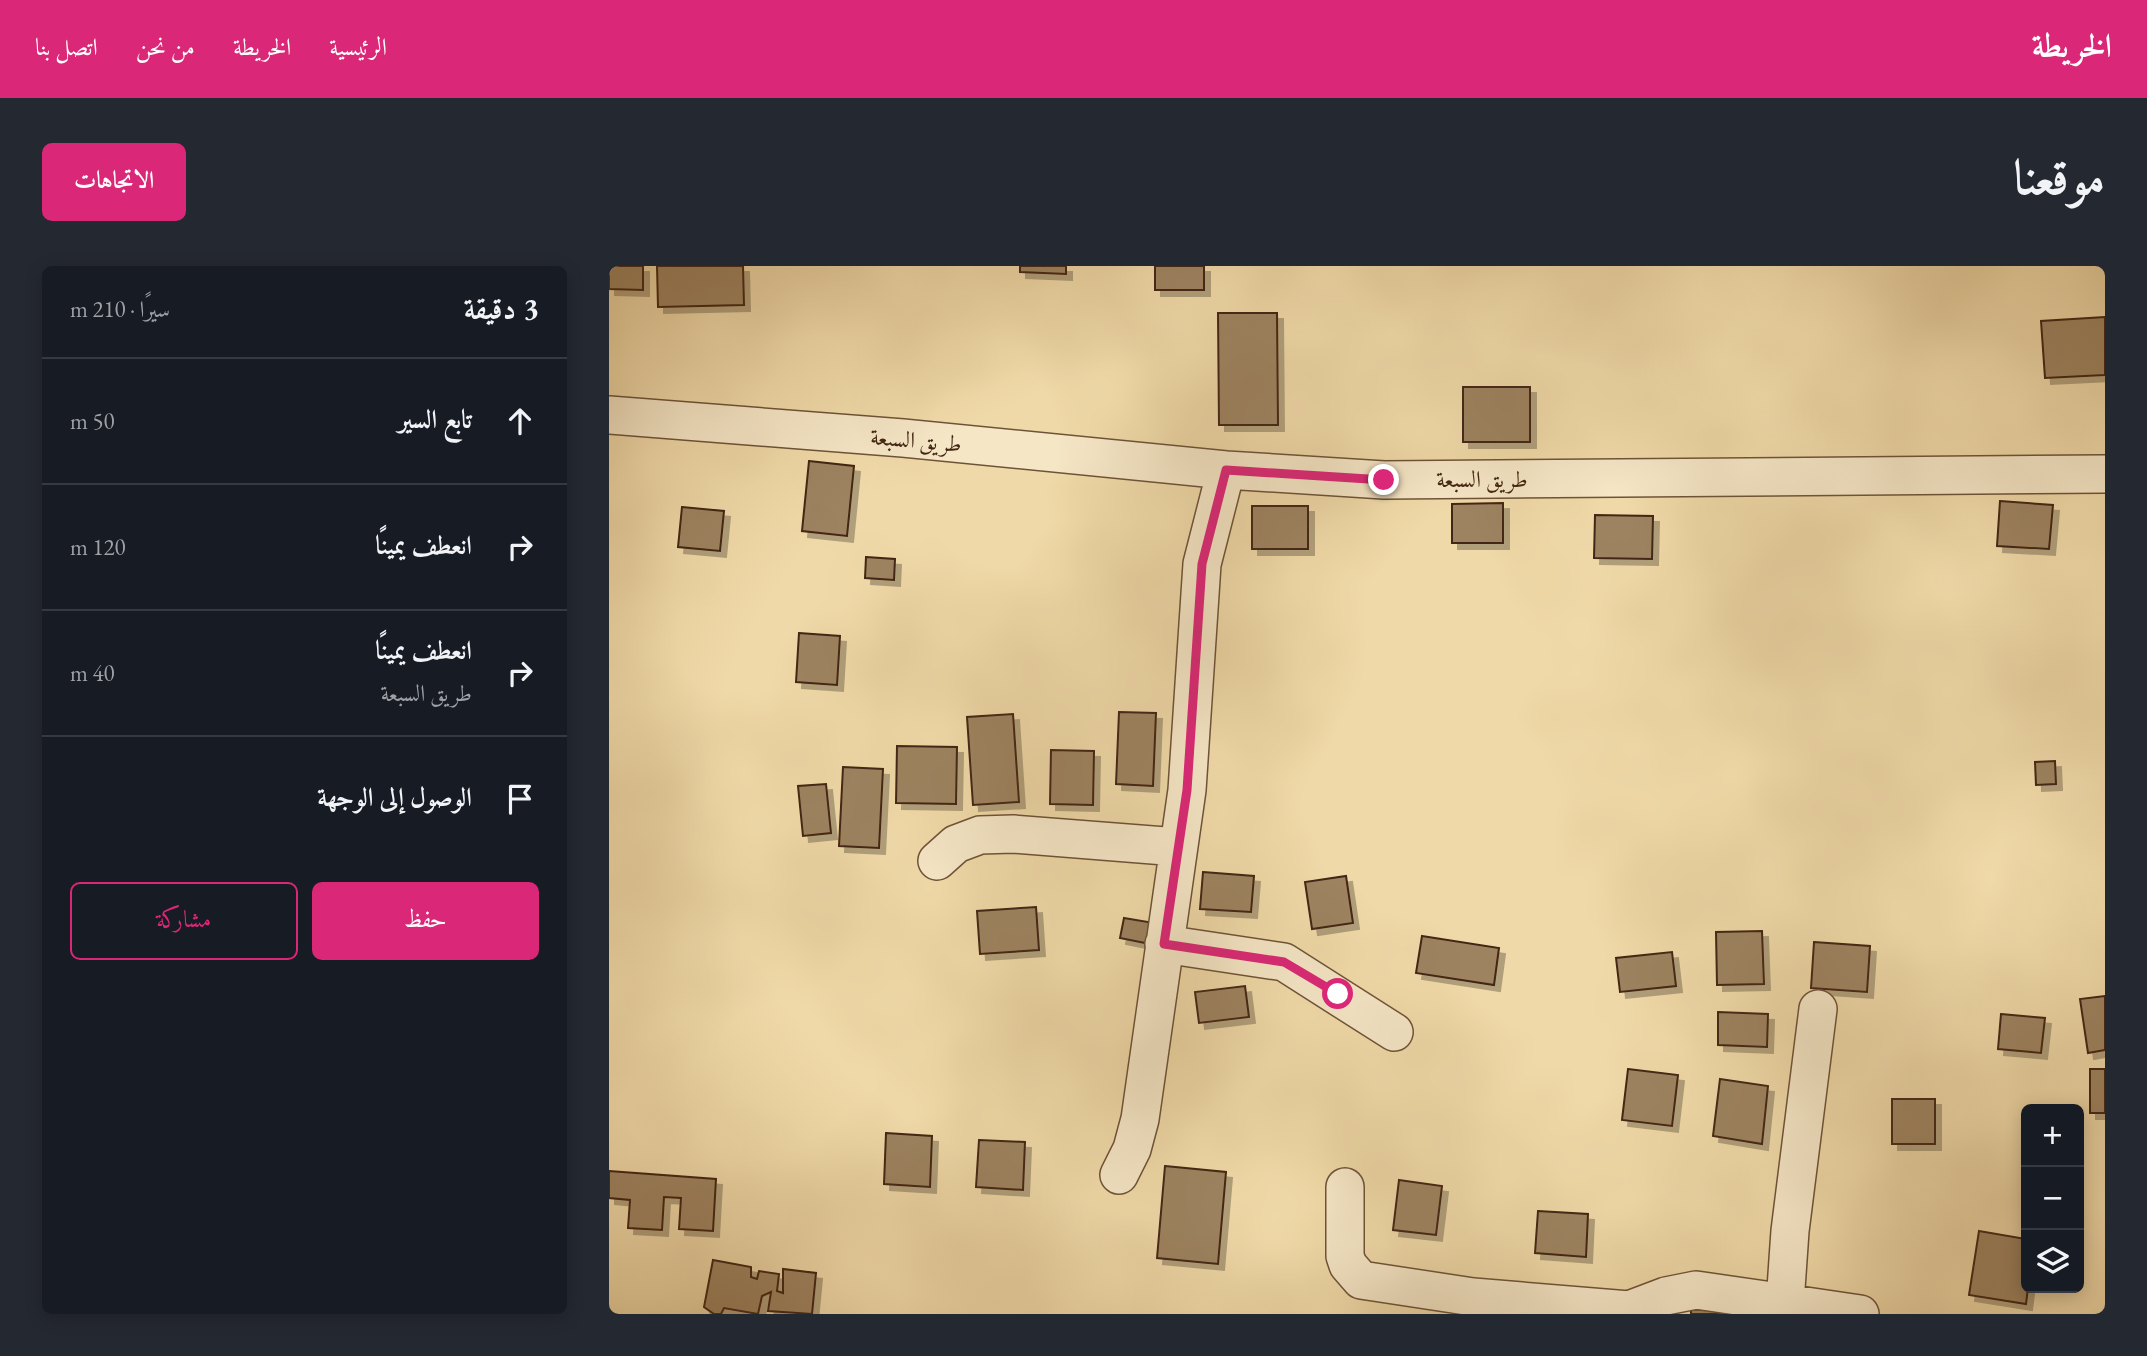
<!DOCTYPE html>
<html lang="ar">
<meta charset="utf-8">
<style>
body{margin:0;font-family:"EB Garamond",Amiri,serif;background:#242831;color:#f1f3f6;direction:rtl}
.controls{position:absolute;right:21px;bottom:21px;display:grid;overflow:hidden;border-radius:10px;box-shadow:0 4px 18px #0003}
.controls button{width:63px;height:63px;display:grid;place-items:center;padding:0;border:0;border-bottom:2px solid #363941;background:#171b24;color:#f1f3f6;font:35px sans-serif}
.stop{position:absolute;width:21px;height:21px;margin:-16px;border:5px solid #db2777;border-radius:50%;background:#fff}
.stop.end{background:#db2777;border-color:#fff;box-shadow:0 2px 7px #0008}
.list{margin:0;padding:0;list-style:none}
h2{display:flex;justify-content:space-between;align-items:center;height:91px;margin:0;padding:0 28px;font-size:30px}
h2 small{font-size:23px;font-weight:400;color:#9ea1a6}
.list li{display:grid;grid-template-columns:46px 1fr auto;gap:21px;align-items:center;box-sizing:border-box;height:126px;padding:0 28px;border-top:2px solid #363941}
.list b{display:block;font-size:26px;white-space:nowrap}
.list p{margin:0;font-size:23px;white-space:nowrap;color:#9ea1a6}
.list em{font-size:23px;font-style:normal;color:#9ea1a6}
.actions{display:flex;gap:14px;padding:21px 28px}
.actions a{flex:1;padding:16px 0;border:2px solid #db2777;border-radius:10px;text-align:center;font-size:24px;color:#db2777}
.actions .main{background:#db2777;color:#fff}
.icon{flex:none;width:38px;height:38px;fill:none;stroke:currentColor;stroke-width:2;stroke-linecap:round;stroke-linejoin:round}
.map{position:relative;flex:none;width:1496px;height:1048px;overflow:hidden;direction:ltr;border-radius:10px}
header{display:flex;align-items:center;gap:42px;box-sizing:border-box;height:98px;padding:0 35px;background:#db2777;color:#fff}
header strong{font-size:33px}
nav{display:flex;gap:38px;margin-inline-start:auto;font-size:24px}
.intro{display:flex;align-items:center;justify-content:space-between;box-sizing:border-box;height:168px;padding:0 42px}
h1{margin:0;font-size:49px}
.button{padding:18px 32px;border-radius:10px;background:#db2777;color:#fff;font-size:24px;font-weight:700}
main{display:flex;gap:42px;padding:0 42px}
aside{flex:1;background:#171b24;border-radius:10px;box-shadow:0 4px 18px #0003}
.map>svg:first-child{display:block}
.building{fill:#9d8360;stroke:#432613;stroke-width:2;filter:url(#shadow)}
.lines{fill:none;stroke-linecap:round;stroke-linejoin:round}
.minor-casing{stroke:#6e5338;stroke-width:40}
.minor{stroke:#f5e6c6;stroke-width:37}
.route{stroke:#db2777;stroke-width:9}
.labels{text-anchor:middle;stroke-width:5;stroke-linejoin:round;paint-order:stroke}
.street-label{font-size:23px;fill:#432613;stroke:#f5e6c6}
</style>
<header>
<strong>الخريطة</strong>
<nav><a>الرئيسية</a><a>الخريطة</a><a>من نحن</a><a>اتصل بنا</a></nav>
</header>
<div class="intro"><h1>موقعنا</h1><a class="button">الاتجاهات</a></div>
<main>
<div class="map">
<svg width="1496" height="1048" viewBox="0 0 1496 1048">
<defs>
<filter id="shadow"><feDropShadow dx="6" dy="6" stdDeviation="0" flood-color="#0004"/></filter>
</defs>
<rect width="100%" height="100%" fill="#f0d9a8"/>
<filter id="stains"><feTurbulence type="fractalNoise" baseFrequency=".00286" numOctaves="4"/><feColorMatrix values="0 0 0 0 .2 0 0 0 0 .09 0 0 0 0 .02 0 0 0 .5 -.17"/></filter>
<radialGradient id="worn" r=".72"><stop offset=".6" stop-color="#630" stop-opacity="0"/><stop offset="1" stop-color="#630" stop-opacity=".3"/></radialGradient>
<!-- building -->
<path class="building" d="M0 0H34V24L0 23Z
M48 0H134L135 39 49 41Z
M411 0H457V8L411 6Z
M546 0H595V24H546Z
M609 47H668L669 159H610Z
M1496 51V109L1436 112 1432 55Z
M854 121H921V176H854Z
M200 195 245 200 238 270 193 265Z
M1391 235 1444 239 1440 283 1388 280Z
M894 237V277H843V238Z
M643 240H699V283H643Z
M73 241 115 245 111 285 69 281Z
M986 249 1044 250 1043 293 985 292Z
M257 291 286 293 285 314 256 312Z
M190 367 231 370 228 419 187 416Z
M510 446 547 447 544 520 507 518Z
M404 448 410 536 364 539 358 451Z
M288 480 348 481 347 538 287 537Z
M442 484 485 485 484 539 441 538Z
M1446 495 1447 518 1427 519 1426 496Z
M234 501 274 503 270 582 230 580Z
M217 518 222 567 194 570 189 520Z
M594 606 645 610 642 646 591 643Z
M737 610 744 657 703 663 696 616Z
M427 641 430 684 371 688 368 645Z
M515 652 545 657 541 678 511 672Z
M1153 665 1155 718 1108 719 1107 666Z
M813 670 890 682 885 719 807 707Z
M1205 676 1261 680 1258 726 1202 722Z
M1063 686 1067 720 1011 726 1007 692Z
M636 720 640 751 590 757 586 726Z
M1496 730V784L1479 787 1471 733Z
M1109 746 1159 748 1158 781 1109 779Z
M1392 748 1436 752 1432 787 1389 783Z
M1019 803 1069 809 1063 860 1013 854Z
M1481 803H1496V847H1481Z
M1111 813 1159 820 1153 878 1104 870Z
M1283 833H1326V878H1283Z
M277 867 323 870 321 921 275 918Z
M370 874 416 876 414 924 367 921Z
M556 900 617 906 609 998 548 992Z
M0 905 107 913 104 965 70 963 72 932 55 931 53 964 19 962 21 934 0 932Z
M790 914 833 920 827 969 784 964Z
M929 945 979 948 977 991 926 987Z
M1370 965 1417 973 1419 1022 1417 1038 1360 1029Z
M104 994 142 1001V1011L148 1013 150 1005 170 1008 168 1025 174 1027V1003L207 1007 203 1048 159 1045 162 1026 153 1030 149 1048 115 1042 112 1048H105L95 1041Z
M1121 1041V1048H1082V1042Z"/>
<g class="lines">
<defs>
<path id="minor" d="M0 149 294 172 617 204 775 214 1496 208
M328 595 347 578 371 569 404 568 569 581
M555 678 675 696 785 766
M510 909 523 883 531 853 578 524 593 298 617 204
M736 921V990L739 999 752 1014 864 1031 1020 1044 1057 1030 1087 1024 1251 1048
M1176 1037 1181 965 1209 743"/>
</defs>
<!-- minor casing -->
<use href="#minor" class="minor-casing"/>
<!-- minor -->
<use href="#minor" class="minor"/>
</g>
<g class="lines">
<!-- route -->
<path class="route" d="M729 728 675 696 555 678 578 524 593 298 617 204 775 214"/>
</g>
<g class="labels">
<!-- street labels -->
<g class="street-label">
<text transform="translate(307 174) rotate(5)" y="8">طريق السبعة</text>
<text x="873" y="221">طريق السبعة</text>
</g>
</g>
<rect width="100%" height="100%" filter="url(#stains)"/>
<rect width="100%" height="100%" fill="url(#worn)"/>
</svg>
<div class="controls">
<button>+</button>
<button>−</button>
<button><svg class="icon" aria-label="layers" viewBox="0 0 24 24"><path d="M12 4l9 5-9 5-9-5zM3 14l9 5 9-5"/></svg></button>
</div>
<div class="stop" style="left:729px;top:728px"></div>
<div class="stop end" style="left:775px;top:214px"></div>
</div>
<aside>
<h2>3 دقيقة<small>سيرًا · 210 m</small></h2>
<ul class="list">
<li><svg class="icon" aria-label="ahead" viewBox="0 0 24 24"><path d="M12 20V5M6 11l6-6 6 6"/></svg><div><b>تابع السير</b></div><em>50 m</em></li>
<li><svg class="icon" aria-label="right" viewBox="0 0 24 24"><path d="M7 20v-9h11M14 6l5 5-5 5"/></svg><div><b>انعطف يمينًا</b></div><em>120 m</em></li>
<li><svg class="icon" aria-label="right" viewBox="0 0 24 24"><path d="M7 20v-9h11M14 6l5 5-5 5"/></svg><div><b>انعطف يمينًا</b><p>طريق السبعة</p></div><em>40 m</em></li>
<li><svg class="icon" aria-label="arrive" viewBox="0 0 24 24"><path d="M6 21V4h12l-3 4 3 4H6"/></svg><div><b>الوصول إلى الوجهة</b></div></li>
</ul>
<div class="actions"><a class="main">حفظ</a><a>مشاركة</a></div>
</aside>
</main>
